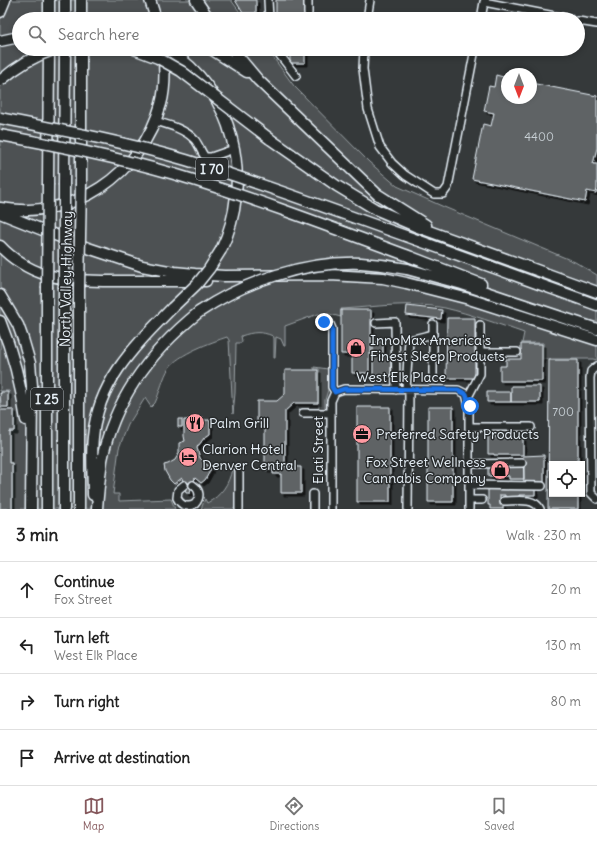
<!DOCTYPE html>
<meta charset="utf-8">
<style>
body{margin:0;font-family:Delius,sans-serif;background:#f6f6f6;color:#222}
.controls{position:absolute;right:12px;bottom:12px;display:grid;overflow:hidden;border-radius:0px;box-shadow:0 2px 6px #0003}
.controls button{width:36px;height:36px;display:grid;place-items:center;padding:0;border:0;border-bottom:1px solid #e0e0e0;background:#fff;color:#222;font:20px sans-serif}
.compass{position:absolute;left:501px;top:68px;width:36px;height:36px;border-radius:50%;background:#fff;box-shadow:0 2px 6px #0003;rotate:180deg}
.stop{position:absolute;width:12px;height:12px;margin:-9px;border:3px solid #1a73e8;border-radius:50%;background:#fff}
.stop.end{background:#1a73e8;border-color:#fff;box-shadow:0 1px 4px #0008}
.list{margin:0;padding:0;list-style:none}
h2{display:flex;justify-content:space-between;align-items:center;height:52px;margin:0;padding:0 16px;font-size:17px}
h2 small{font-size:13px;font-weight:400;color:#767676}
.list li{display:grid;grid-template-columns:26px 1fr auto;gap:12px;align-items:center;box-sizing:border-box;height:56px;padding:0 16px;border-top:1px solid #e0e0e0}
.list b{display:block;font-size:15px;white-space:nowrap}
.list p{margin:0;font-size:13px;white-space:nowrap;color:#767676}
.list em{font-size:13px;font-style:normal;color:#767676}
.icon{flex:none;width:22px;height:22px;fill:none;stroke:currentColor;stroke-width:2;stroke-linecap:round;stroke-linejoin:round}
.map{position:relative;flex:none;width:597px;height:509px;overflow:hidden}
.search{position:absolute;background:#fff;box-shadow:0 2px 6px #0003;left:12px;right:12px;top:12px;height:44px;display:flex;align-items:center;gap:10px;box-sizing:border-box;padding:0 14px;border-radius:22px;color:#767676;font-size:15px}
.sheet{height:276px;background:#fff}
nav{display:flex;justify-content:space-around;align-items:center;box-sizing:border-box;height:56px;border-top:1px solid #e0e0e0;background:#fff;font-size:11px;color:#767676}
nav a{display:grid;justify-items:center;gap:2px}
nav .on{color:#85585c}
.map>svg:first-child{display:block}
.green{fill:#4d5152;stroke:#9aa1a5}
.building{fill:#5f6365;stroke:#e8f1f8;filter:url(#shadow)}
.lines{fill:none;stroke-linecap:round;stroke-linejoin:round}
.minor-casing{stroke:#e8f1f8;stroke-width:10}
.highway-casing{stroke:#e8f1f8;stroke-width:13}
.minor{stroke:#2a2d2e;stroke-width:7}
.highway{stroke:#2a2d2e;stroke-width:10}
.highway-bridge-casing{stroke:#e8f1f8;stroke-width:13;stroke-linecap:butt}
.highway-bridge{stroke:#2a2d2e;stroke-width:10}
.route{stroke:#1a73e8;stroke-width:5}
.labels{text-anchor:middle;stroke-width:3;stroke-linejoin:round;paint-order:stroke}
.number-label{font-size:12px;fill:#c6ced3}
.shield{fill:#2a2d2e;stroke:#afb6bb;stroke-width:1}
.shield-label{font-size:13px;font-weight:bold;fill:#e8f1f8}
.street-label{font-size:14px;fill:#e8f1f8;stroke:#2a2d2e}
.poi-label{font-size:14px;fill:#e8f1f8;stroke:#2a2d2e;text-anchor:start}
</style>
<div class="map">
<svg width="597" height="509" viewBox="0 0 597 509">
<defs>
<filter id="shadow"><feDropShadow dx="3" dy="3" stdDeviation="0" flood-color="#0009"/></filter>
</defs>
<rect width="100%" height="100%" fill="#35393a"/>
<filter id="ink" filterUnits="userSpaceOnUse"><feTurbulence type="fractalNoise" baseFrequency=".025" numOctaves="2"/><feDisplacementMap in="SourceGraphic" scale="8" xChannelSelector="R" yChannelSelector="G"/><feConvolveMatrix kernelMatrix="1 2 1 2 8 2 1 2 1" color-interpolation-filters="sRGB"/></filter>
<g filter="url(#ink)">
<!-- green -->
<path class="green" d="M0 0H231L245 19H19V49H267L294 86 369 162 397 186 444 207 575 262 597 275V360L593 359H543V343H522L524 333C498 324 471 314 445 308 411 301 375 307 341 309V317L329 314H318L285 326V346H284L281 339 276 337 275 358H274V338L273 336C261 331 253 332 241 336L242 341 241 343H236L235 393 233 414 229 340 227 337C212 342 178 354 169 368 163 377 160 392 155 403L151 407 145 398 128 425 119 448 113 494H119V501L171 499 175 509H12V462H9V431H14V410H9V391H0Z
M314 367 328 369V390L325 400V408L324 410 319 409V369H314Z
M232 469H236L235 509H201L205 499 207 503C221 496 229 484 232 469Z"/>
<!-- building -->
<path class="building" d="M235 0H256V13H243Z
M276 0H305V19H276Z
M290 49H305V63H290Z
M496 75 507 78V98H531V83L597 96V148L593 164H597V189L596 193 587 191 585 202 472 179 483 124 491 126 494 113 484 111 489 86 494 87Z
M407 306 442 310 441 319 406 315Z
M341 310H371V354H369V373H352V354H341Z
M447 318H475V378H446Z
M373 342H383V356H391V376H373Z
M521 344H542V381H500V366H506V359H521Z
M549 360H578V464H552V494H578V509H548Z
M285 370H318V403H294L285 411V466H273V470H265V423H257V401H277L285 394Z
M511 386H540V402H511Z
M1 392H8V407H1L0 393 1 394Z
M487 392H511V402H487Z
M357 407H390V502H357Z
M428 407H453V502H428Z
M0 410H14V431H9V463H12V509H0Z
M178 419H182V427H178Z
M184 420H210V434L204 438 199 445H198L197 448 200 458 207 465 211 466 210 471 205 480 201 483 195 478 190 493H186L182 478 174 484 170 480 165 471 164 465 168 464 175 460 179 453V443L185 441 184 436Z
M488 434H496V438H523V455H494V454H488Z
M544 455V482H524L523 456Z
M273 466 301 467V493H281V474H273Z
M488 467H524V479H509V476H488Z
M488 488H535V495H519V498H505V495H500V505H503V509H490V505H488Z"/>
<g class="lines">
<defs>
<path id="minor" d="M268 0 269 19
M485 0 484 2 570 19
M308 13V0
M367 19 370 0
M481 19 484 2
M578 21 597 24
M278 49 279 54 296 76
M364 49 363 69 368 109 380 147 392 163 405 175 434 194H443L448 187 475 49
M155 121C169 125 185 129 195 140 199 145 201 152 205 157H211L234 149
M324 322H329L332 329V387L335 392
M376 323 395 322 396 390
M433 324V374
M480 352H517
M597 366 591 371 590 378 591 493 597 499
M406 390 409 340 433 334
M335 392 344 389 458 390 466 394 469 406V509
M468 397 480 374V325
M303 413H331
M469 427H531
M469 464 522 463
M239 469V509
M184 485 178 490 177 498C181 506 188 508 195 504 201 497 200 490 193 485
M469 485 542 486
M313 494V509
M469 500H482
M504 501C516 501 534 497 540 509
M331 509V401L335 392
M408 509 409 390"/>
<path id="highway" d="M150 0 156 19
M196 0 209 19
M0 12 5 0
M49 19V0
M65 19V0
M81 19V0
M0 41 19 37
M167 49C235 90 254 181 221 250
M211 49 247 72
M232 49 258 80 377 194 426 225
M270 139 337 186 375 209 415 226 597 292
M48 184 49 49
M64 184 65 49
M81 184V49
M0 208C74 221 141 175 161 104 166 86 165 67 163 49
M0 213 88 248 142 266 174 272 195 274 224 276 330 275 383 278 406 283 469 299 597 340
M417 240 597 305
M0 246C11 258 28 269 44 274 70 282 99 281 126 281 152 281 179 281 206 281
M411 257 481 284
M407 269 462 284 597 329
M0 295 18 325 23 339 30 363 32 386 31 509
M0 321C13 353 21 385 26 420
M93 495C93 476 91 456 93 437 98 381 135 346 172 308
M47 509V288
M64 509V288
M79 509V288
M97 509C98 493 100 476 102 460 114 399 152 350 199 312"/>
</defs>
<!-- minor casing -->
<use href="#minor" class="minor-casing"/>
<!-- highway casing -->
<use href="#highway" class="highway-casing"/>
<!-- minor -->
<use href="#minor" class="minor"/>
<!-- highway -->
<use href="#highway" class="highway"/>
<defs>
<path id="highway-bridge" d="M134 49 158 58 181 71 270 139
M0 81C17 66 34 56 55 49
M0 118C62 130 125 142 186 160 264 184 340 213 417 240
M0 135C58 146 117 157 174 174 254 198 333 228 411 257
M47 288 48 184
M64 288V184
M79 288 81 184
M172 308 197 284 209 269 221 250
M199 312C245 281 305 261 361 263 377 264 392 266 407 269"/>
</defs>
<!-- highway-bridge casing -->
<use href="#highway-bridge" class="highway-bridge-casing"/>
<!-- highway-bridge -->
<use href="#highway-bridge" class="highway-bridge"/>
</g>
</g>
<g class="lines" filter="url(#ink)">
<!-- route -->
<path class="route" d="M324 322H328L332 329V387L335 392 344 389 458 390 466 394 470 406"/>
</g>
<!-- icons -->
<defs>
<symbol id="shop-disc" viewBox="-11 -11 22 22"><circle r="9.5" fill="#ff9aa2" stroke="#2a2d2e"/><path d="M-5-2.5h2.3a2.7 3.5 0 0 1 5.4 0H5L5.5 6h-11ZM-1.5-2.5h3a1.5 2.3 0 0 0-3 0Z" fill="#111"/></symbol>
<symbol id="restaurant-disc" viewBox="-11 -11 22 22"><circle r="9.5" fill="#ff9aa2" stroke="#2a2d2e"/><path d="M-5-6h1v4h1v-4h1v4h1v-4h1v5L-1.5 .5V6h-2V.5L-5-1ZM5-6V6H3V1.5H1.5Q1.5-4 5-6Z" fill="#111"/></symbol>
<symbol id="office-disc" viewBox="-11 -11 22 22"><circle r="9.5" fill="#ff9aa2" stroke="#2a2d2e"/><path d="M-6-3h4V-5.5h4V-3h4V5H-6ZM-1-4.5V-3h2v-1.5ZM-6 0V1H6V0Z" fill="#111"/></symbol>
<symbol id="hotel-disc" viewBox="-11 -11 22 22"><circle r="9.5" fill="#ff9aa2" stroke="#2a2d2e"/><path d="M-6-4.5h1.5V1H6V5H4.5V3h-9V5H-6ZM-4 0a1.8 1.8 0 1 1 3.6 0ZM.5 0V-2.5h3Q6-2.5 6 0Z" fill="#111"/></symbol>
</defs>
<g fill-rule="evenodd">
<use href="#shop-disc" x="345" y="337" width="22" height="22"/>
<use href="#restaurant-disc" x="184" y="412" width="22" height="22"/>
<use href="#office-disc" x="351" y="423" width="22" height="22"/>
<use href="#hotel-disc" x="177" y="446" width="22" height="22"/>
<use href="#shop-disc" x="489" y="459" width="22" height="22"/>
</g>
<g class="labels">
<!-- number labels -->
<g class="number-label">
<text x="539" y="141">4400</text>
<text x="563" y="416">700</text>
</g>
<!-- shield labels -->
<g class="shield">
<rect x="196" y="158" width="32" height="22" rx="3"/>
<rect x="31" y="388" width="32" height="22" rx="3"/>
</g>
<g class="shield-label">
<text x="212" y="174">I 70</text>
<text x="47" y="404">I 25</text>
</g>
<!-- street labels -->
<g class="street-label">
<text transform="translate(66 279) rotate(-89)" y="5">North Valley Highway</text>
<text x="401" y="382">West Elk Place</text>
<text transform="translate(318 450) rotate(-90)" y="5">Elati Street</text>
</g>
<!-- poi labels -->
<g class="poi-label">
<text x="370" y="345">InnoMax America's<tspan x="370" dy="16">Finest Sleep Products</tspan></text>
<text x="209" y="428">Palm Grill</text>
<text x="376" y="439">Preferred Safety Products</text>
<text x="202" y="454">Clarion Hotel<tspan x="202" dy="16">Denver Central</tspan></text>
<text x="486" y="467" text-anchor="end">Fox Street Wellness<tspan x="486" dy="16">Cannabis Company</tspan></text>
</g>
</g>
</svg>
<div class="controls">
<button><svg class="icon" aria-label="locate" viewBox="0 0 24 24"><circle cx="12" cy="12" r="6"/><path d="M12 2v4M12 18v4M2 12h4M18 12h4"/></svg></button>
</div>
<svg class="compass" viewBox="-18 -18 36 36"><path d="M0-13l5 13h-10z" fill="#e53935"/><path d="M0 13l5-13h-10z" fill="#767676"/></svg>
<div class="stop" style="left:470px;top:406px"></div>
<div class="stop end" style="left:324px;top:322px"></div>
<div class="search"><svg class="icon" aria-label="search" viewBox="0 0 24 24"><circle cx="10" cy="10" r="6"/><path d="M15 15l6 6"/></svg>Search here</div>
</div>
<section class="sheet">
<h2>3 min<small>Walk · 230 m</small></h2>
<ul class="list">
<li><svg class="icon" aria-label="ahead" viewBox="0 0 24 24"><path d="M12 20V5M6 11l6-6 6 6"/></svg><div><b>Continue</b><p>Fox Street</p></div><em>20 m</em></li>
<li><svg class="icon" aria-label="left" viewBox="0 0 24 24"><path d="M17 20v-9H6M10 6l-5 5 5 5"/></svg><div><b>Turn left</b><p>West Elk Place</p></div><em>130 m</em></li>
<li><svg class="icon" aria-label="right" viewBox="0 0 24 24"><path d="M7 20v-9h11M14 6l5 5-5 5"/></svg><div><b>Turn right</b></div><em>80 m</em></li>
<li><svg class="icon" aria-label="arrive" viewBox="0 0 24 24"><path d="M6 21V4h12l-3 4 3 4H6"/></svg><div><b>Arrive at destination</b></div></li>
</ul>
</section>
<nav>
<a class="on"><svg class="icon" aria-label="map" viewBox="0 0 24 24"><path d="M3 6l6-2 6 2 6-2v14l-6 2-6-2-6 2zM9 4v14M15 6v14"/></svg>Map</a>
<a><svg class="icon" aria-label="directions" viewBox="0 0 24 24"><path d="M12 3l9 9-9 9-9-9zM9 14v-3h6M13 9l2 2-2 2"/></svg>Directions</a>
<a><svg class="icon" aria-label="saved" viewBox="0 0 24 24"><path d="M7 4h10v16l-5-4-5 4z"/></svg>Saved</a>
</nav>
